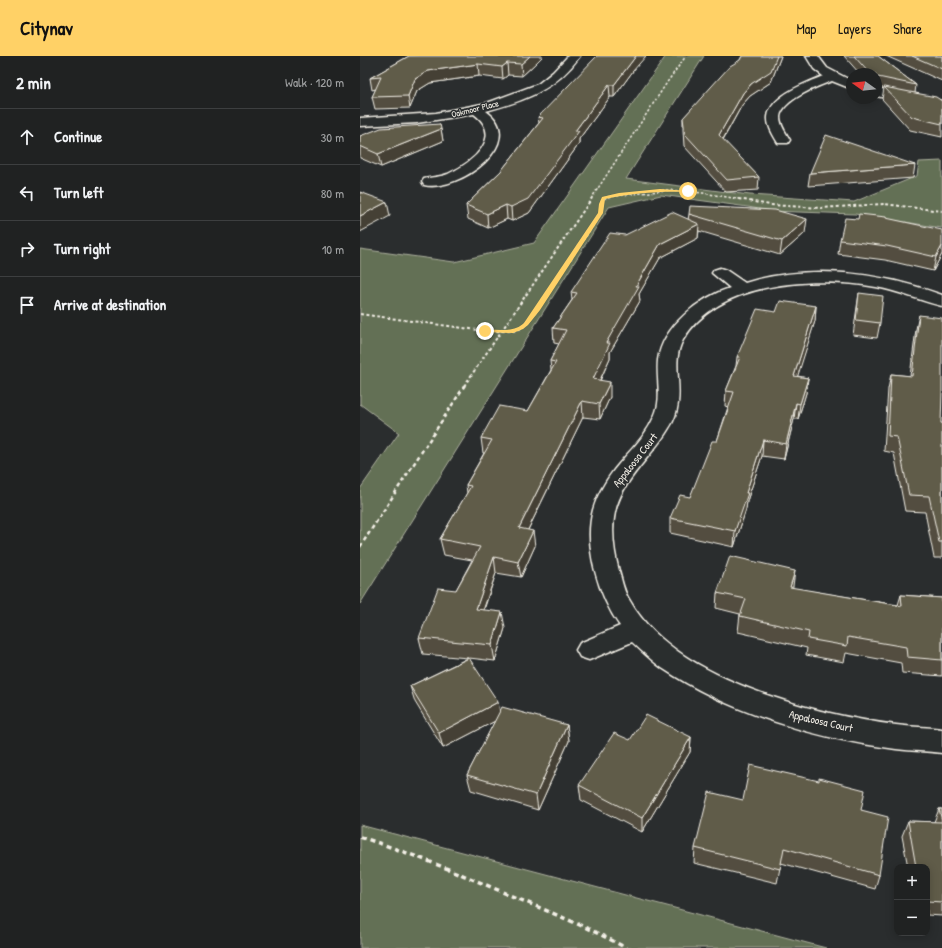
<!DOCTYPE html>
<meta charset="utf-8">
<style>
body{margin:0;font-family:"Patrick Hand",sans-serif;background:#2d2f2f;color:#f1f3f6}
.controls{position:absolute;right:12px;bottom:12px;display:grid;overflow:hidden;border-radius:8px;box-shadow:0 2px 10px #0003}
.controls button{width:36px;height:36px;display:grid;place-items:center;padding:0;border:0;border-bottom:1px solid #3d3f40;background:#202222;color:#f1f3f6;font:20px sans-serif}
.compass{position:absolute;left:486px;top:12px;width:36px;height:36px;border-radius:50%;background:#202222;box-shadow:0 2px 10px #0003;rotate:285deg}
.stop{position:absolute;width:12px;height:12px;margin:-9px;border:3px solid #ffd166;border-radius:50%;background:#fff}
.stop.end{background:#ffd166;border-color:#fff;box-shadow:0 1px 4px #0008}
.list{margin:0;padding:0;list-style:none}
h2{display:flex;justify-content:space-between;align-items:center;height:52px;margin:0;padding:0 16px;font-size:17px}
h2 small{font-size:13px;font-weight:400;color:#a2a4a5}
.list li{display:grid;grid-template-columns:26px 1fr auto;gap:12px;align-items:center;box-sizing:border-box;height:56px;padding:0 16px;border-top:1px solid #3d3f40}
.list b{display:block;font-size:15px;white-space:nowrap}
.list em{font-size:13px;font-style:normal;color:#a2a4a5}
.icon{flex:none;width:22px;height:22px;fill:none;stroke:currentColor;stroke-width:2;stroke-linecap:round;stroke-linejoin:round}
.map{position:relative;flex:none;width:582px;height:892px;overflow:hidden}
header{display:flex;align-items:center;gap:24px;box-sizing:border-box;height:56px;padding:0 20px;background:#ffd166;color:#111}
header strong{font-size:19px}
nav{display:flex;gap:22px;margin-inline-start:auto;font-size:14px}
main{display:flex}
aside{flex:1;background:#202222}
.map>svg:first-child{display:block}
.green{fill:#646f55;stroke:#acb09e}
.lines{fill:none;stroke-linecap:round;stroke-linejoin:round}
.minor-casing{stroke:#f4f1e8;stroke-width:3}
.path-far3{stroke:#f4f1e8;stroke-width:1.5;stroke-dasharray:2.5 2;stroke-linecap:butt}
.path-far2{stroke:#f4f1e8;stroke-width:2;stroke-dasharray:3 2.5;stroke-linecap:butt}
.path-far1{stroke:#f4f1e8;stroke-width:2.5;stroke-dasharray:4 3;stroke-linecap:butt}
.path{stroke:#f4f1e8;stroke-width:3.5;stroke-dasharray:5 4;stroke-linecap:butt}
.minor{fill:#2a2d2e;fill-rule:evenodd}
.wall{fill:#534e40;stroke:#f4f1e8}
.shaded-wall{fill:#444034;stroke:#f4f1e8}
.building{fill:#615b4a;stroke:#f4f1e8}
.route{fill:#ffd166}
.labels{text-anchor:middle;stroke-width:3;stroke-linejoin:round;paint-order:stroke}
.far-street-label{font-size:9px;fill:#f4f1e8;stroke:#2a2d2e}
.street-label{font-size:11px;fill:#f4f1e8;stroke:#2a2d2e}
</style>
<header>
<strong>Citynav</strong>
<nav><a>Map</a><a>Layers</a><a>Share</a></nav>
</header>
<main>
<aside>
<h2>2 min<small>Walk · 120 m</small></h2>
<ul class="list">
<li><svg class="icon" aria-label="ahead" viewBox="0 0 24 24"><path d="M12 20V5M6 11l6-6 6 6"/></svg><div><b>Continue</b></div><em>30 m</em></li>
<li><svg class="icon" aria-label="left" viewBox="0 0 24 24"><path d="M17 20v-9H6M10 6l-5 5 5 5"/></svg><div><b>Turn left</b></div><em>80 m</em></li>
<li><svg class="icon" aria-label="right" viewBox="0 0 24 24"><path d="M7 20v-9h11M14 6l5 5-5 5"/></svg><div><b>Turn right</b></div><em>10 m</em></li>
<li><svg class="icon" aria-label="arrive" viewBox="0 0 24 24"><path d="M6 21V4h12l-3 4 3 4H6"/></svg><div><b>Arrive at destination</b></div></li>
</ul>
</aside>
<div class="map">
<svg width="582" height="892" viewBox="0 0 582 892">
<rect width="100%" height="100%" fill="#2a2d2e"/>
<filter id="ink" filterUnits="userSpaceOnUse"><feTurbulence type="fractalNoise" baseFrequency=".025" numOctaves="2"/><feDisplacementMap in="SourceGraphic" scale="8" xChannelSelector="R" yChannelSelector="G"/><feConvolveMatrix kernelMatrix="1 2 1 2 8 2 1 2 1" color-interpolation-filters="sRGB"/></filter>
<g filter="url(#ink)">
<!-- green -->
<path class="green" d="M306 0H344L266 123 390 139 494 146 557 120 559 106 582 105V172L495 158 410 155 388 151 301 139 249 151 0 548V433L39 377 0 348V193L94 206 174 187Z
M0 769 466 892H0Z"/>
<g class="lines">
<defs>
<path id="minor" d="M208 0H220C196 34 164 45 126 55 170 86 98 137 64 129L62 126 64 123C72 121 81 121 88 118 112 107 145 81 114 58L57 67 0 70V62L76 57 127 47 178 28 193 16Z
M446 0H458L467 12 492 25V33L472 25C458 30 422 44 420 61 420 69 426 77 430 84L428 87H418C414 80 407 70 408 61 410 40 446 27 463 20L454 13Z
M516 32 582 45V53L516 40Z
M360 212 366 214 385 227C448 207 521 216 582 239V250C560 245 539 235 516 231 456 220 358 224 323 284 312 304 321 325 318 347 317 355 314 365 309 372 292 401 263 422 255 456 251 475 254 496 259 515 262 525 264 537 270 545 314 623 453 658 536 669 551 671 567 671 582 673V697C567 695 552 695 536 693 457 683 369 657 302 612 292 605 282 595 272 586L229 604 220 601 216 594 220 587 260 570C239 541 223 490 233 454 237 440 245 426 254 414 268 396 285 382 294 361 303 342 296 324 298 304 302 271 340 241 370 232L352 217 354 214Z"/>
</defs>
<!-- minor casing -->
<use href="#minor" class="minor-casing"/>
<!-- path-far3 -->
<path class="path-far3" d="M231 143 308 25 326 0
M244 143 247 141 307 134 343 137 379 143"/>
<!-- path-far2 -->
<path class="path-far2" d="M373 142 410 149 461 152 524 148 582 155
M0 258 125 275H153L162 272 177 253 241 157 242 145 245 142
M104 330 232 142"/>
<!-- path-far1 -->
<path class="path-far1" d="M0 491 105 329"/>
<!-- path -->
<path class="path" d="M0 781C55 798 108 821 161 844 197 859 232 873 266 892"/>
<!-- minor -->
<use href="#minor" class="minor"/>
</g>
<!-- wall -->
<path class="wall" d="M49 0 177 6 162 20 148 19 143 23 119 20 70 27 57 35 50 52 15 53 12 41 16 33 12 34 10 22Z
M382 0H421L411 26 390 40 382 49 363 84 399 121 398 134 366 136 324 90 323 74V62L380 4Z
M484 0H518L556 29 555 37 582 45V81L550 74 522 43 524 32 516 31V18H500Z
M526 0H582V25Z
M273 15 254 41H250L219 83V88L169 157 152 165 147 163 128 172 108 163 106 149 141 115 179 67 178 61Z
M81 73 83 85 21 111 0 102V80Z
M555 109 553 122 448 130 450 117Z
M329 158 445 177 420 199 339 175 338 182 300 202 279 238 280 245 250 296V302L240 325 250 341 240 363 223 361 168 474 175 490 161 521 136 517 124 554 145 572 135 605 109 602 140 656 207 669 209 685 178 754 111 734 107 719 135 665 83 692 55 646 50 630 108 602 63 598 59 582 96 534 112 504 84 499 80 483 107 437 106 429 124 397H123L121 382 168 355 191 314 190 305 199 288 194 287 193 272 212 244 211 236 265 179 328 164Z
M526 162 582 198 573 215 525 204 478 198 480 184 498 163Z
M499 237 520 267 517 282 493 279Z
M456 250 455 265 437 320 448 322 446 337 438 363H434L424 403 402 400 387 445 386 453 374 491 310 477V462L330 441 357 385 368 351 365 350 366 335 376 310 377 301 416 256Z
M559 259 581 367H582V502H574L565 456 545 455 534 397 524 395 528 333 531 318 550 320 556 273Z
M432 532 538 549 541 539 582 542V620L542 617 541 607 486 597 484 606 446 599 447 592 378 576 380 558 356 552 357 537Z
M331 681 330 696 282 776 221 744 219 729 270 684Z
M383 744 501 754 519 819 515 833 421 807 417 827 334 807 335 792Z
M579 753H582V860L567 859V811H548L542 780 548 765 574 766Z"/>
<!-- shaded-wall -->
<path class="shaded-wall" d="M170 0H183L177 6 162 20 161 8Z
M276 0H286L273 15 254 41V29Z
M417 0H421L411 26 390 40 382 49 358 92 359 79 383 37Z
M147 7 148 19 143 23 142 11Z
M118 8 119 20 70 27 57 35 50 52 48 40 55 23 68 15Z
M518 21 516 31V25Z
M249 29 250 41 219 83V88L169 157 152 165 151 151 215 75Z
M81 73 83 85 21 111 18 98Z
M27 146 30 160 0 176V160Z
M146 149 147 163 128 172 127 158Z
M447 163 445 177 420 199 422 185Z
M339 168 338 182 300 202 279 238 280 245 250 296V302L233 339V323L246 287 276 230 300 188Z
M582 190V198L573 215 576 201Z
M456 250 455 265 433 335 434 320Z
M448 322 446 337 438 363 440 348Z
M250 326V341L240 363 239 348Z
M222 345 223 361 161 488 159 472Z
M436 347 434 363 424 403 426 388Z
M403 384 402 400 387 445 386 453 374 491 375 475 386 437Z
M173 475 175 490 161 521 158 506Z
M134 501 136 517 118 569 116 553Z
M435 515 433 530 428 547 430 531Z
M142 556 145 572 135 605 132 589Z
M138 646 141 662 83 692 79 677Z
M207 669 209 685 178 754 176 739Z
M331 681 330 696 282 776V762Z"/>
<!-- building -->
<path class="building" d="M49 0H170L161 8 147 7 142 11 118 8 68 15 55 23 48 40 12 41 21 21 10 22Z
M237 0H276L254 29H249L215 75H219L168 143 151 151 146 149 127 158 106 149 141 115 183 62 178 61Z
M382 0H417L411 15 391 28 383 37 359 79 399 121 367 124 325 78 323 62 370 10 380 4Z
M494 0H518L556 29 518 21 516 25V18H510Z
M552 0H582V13Z
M524 31 576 41 582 45V68L552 61Z
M80 68 81 73 18 98 0 90V80L21 72Z
M466 79 555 109 450 117Z
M0 136 27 146 0 160Z
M330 150 415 154 447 163 422 185 329 158Z
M312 156 339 168 300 188 276 230H279L246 287H250L233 323 250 326 239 348 222 345 159 472 173 475 158 506 134 501 116 553 142 556 132 589 59 582 78 532 96 534 120 491 80 483 111 430 106 429 132 384 121 382 139 350 168 355 196 306 190 305 206 274 193 272 217 237 211 236 250 177 265 179Z
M499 158 526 161V162L582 174V190L576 201 527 190 480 184 485 162 498 163Z
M499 237 523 240 520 267 496 264Z
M420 245 456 250 434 320 448 322 440 348 436 347 426 388 403 384 386 437H388L375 475 310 462 320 439 330 441 352 385H357L374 336 366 335 380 301H377L397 253 416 256Z
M559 259 582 262V336L581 367H582V486H579L569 440 549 439 537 381 528 380 531 318 552 320Z
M370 500 435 515 430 531 542 550 541 539 582 542V604L547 601 546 591 488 581 487 590 448 583 449 576 380 560 386 543 357 537Z
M109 602 138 646 79 677 50 630Z
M142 651 207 669 176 739 107 719Z
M286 659 331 681 282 762 219 729 254 677 270 684Z
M390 709 459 725V722L505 734 501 754 528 761 519 819 424 792 420 813 335 792 349 736 383 744Z
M579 753H582V765Z
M548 765 582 766V846L567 845V811H556Z"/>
</g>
<!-- route -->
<path class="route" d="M300 133 330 135 328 136C300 135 272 137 245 143L243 157 180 254 168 269 163 273 153 277 123 276 122 275 125 274C138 273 154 277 164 267L238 157 239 148 242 141 259 137Z"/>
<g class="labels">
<!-- far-street labels -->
<g class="far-street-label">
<text transform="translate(115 53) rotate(-14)" y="3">Oakmoor Place</text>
</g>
<!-- street labels -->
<g class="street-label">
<text transform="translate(275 404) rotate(-52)" y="4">Appaloosa Court</text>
<text transform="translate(461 665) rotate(13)" y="4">Appaloosa Court</text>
</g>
</g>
</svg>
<div class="controls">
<button>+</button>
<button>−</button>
</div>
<svg class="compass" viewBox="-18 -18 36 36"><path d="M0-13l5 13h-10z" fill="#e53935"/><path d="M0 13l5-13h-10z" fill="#a2a4a5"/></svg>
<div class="stop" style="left:328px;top:135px"></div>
<div class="stop end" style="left:125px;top:275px"></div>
</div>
</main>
